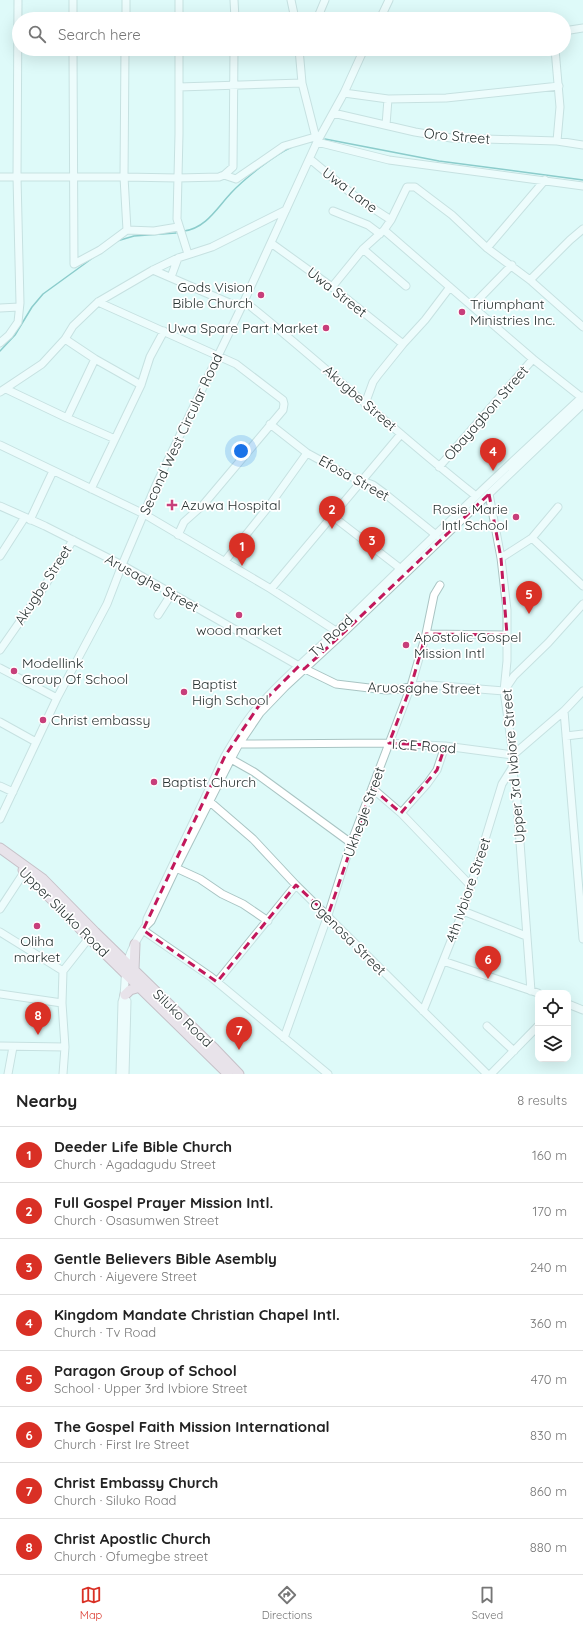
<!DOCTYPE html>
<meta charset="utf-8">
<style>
body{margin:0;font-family:Quicksand,sans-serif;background:#f2f2f2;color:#222}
.controls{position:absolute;right:12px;bottom:12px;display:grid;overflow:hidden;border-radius:8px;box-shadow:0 4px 16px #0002}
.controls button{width:36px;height:36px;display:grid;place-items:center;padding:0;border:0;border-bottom:1px solid #e0e0e0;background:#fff;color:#222;font:20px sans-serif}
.you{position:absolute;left:241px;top:451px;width:14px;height:14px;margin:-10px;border:3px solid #fff;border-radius:50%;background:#1a73e8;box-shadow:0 0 0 6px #1a73e833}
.badge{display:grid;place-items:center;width:26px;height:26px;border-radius:50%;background:#d93025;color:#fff;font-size:13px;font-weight:700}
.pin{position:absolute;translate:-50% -33px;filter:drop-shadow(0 1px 2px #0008)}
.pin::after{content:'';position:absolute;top:21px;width:14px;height:12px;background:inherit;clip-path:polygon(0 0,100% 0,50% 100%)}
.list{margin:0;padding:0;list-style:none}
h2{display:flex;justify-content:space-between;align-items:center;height:52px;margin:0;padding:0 16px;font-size:17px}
h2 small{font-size:13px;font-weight:400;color:#767676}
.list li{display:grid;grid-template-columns:26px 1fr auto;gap:12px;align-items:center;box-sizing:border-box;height:56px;padding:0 16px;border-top:1px solid #e0e0e0}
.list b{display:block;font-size:15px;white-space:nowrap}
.list p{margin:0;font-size:13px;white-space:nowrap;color:#767676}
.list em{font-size:13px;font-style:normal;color:#767676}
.icon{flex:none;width:22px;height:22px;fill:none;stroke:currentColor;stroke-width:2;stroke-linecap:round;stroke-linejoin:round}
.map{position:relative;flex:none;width:583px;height:1074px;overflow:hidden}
.search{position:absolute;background:#fff;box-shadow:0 4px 16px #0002;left:12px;right:12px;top:12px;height:44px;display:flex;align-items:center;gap:10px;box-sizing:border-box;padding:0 14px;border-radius:22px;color:#767676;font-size:15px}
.sheet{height:500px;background:#fff}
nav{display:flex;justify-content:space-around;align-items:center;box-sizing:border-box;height:56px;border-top:1px solid #e0e0e0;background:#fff;font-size:11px;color:#767676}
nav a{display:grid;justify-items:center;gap:2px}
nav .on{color:#d93025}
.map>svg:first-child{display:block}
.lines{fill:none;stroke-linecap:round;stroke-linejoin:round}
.stream{stroke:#269593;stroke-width:1.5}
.minor-casing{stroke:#a9c4c3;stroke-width:9}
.major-casing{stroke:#a87c8b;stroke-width:11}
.minor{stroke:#fff;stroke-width:7}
.major{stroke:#f4c8d7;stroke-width:9}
.marked{fill:none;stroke:#c2185b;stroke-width:3;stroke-dasharray:8 5;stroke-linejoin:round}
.poi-dot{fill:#c73e7a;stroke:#fff;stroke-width:1.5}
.labels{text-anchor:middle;stroke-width:3.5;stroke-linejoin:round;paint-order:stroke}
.street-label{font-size:14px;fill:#273231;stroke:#fff}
.poi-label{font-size:14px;fill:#273231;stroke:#fff;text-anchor:start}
</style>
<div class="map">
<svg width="583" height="1074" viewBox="0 0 583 1074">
<rect width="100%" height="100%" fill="#defaf9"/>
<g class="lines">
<!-- stream -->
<path class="stream" d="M325 139 439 161 583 180
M184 231C206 228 217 208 231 193 243 180 275 154 292 147
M117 241 134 236 176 233
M0 351 15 335 32 307 43 294 94 257"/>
<defs>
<path id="minor" d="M73 0V19
M179 0V19
M234 0 235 19
M291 0 295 19
M126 19V0
M317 19 325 0
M380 19 389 0
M564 31 583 28
M73 49 74 264 100 250 127 230 154 231 178 227
M125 49 124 177 127 230
M179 49V134L177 219 188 254
M299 49 302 83 317 142 389 160 583 186
M555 49 560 107 557 141
M179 87 302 83
M344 93 388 99 446 98 559 86
M333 113 415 132 451 138 557 141 583 145
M386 125 388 99
M310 159 357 198 391 220
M224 175 236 179 284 146 315 137
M0 177H124L178 178 219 177 224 175 233 167 234 49
M333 211 368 225 380 234
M384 230 391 220 407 187H415L452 215 487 248 530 280 583 327
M271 243 332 287 403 344
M487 248 545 180
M363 249 406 286
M153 270 241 308
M171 277 178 258
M530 280 570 240 583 229
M332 287 363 249 384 230 533 359 581 397
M244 301C323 364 396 433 476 496
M98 302 236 364 283 400 284 404 283 410 203 505 184 522 178 535
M472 306 512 265
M0 308 19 307
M65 339 95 359 141 385
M0 343 9 335 18 322 20 303 17 177 18 0
M6 389 67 418 115 439
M0 392 42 364 65 339 73 326 98 302 153 270 178 258 212 247 286 210
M583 396C504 469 427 542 350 618 321 647 286 675 259 706 245 721 235 739 225 756L147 919 146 926 151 921 176 868 231 759 239 744 260 713 285 687 338 638 583 404
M365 404 373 382 378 375 403 344 425 320 450 287
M67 418 95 359
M270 424 307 453 349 476 373 485 384 493 436 535
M0 445 144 514 271 589 336 631
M439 467 533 359
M91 489 141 385 150 357 164 331
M489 494 501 558 507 610V661L504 691 513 755 512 768 516 788 531 991
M0 506 45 526 122 565 299 666 336 684 386 690 401 689 411 686 430 685 504 691 514 676 548 643 583 604
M331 515 401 569
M30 520 53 471
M532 538 583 586
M0 556 25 517
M501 558 532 538 558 507
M225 561 269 506 307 453
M271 589 401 434
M158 615 172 593
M426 634 507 635
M0 650 44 587 73 540
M0 668 57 698
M564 711 583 939
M0 722 36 742
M566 736 583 734
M239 744 389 743 445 746 513 755 564 711 583 691
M231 759 254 772 351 843
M0 786 13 792
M372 788 401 813 471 886
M209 801 253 839 296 885 487 1074
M401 813 427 784 437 770 445 746
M0 819 57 698 107 604 122 565 156 485 241 308 317 142 344 93 364 49
M176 868 200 879 222 894 243 904 268 921
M0 909 25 871
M463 911 526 936
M143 930 211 977 328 1074
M0 932 63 971
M443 961 538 993
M217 982 296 885
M0 994 62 1003
M568 1004 583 1010
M423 1011 463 911 502 784 512 768
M487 1026 514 1051
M284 1038 328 915 351 843 411 686 426 634 434 595 440 585
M0 1046 65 1047
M8 1074 13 1047
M63 1074 65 1047 62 1003 63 971 89 938
M120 1074 122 1002C126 992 124 982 126 971 127 956 136 940 145 927
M125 1074 127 1001
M491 1074 538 1026"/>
<path id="major" d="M0 848 43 879 95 932 215 1049 239 1074
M23 870 89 938 228 1074
M134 970 135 944
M125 995 130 990 140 987"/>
</defs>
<!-- minor casing -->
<use href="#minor" class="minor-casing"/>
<!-- major casing -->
<use href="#major" class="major-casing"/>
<!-- minor -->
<use href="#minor" class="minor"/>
<!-- major -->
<use href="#major" class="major"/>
</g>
<!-- marked area -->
<path d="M0 0H583V1074H0ZM489 494 501 558 507 635 426 634 411 686 389 743 445 746 437 770 401 813 372 788 328 915 296 885 217 982 143 930 225 756 258 707 299 666 304 669 338 638Z" fill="#defaf9" fill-opacity=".55" fill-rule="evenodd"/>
<path class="marked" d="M489 494 501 558 507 635 426 634 411 686 389 743 445 746 437 770 401 813 372 788 328 915 296 885 217 982 143 930 225 756 258 707 299 666 304 669 338 638Z"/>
<!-- markers -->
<g class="poi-dot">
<circle cx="261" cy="295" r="4"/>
<circle cx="462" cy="312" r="4"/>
<circle cx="326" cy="328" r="4"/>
<path d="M170 499h4v4h4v4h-4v4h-4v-4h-4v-4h4z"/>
<circle cx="516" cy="517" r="4"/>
<circle cx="239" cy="615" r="4"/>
<circle cx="406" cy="645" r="4"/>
<circle cx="14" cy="671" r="4"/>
<circle cx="184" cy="692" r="4"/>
<circle cx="43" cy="720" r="4"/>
<circle cx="154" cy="782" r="4"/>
<circle cx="37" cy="926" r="4"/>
</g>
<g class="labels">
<!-- street labels -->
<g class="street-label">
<text transform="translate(457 136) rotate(5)" y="5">Oro Street</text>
<text transform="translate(350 190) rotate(37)" y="5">Uwa Lane</text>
<text transform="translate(337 292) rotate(38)" y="5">Uwa Street</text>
<text transform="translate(360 398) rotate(41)" y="5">Akugbe Street</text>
<text transform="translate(486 413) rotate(-49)" y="5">Obayagbon Street</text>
<text transform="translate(181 434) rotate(-65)" y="5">Second West Circular Road</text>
<text transform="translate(354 478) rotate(29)" y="5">Efosa Street</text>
<text transform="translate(152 583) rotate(29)" y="5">Arusaghe Street</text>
<text transform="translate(43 585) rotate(-57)" y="5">Akugbe Street</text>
<text transform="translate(331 636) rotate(-44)" y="5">Tv Road</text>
<text transform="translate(424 688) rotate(1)" y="5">Aruosaghe Street</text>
<text transform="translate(424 746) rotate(4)" y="5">I.C.E Road</text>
<text transform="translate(513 766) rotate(-95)" y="5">Upper 3rd Ivbiore Street</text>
<text transform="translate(364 812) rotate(-70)" y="5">Ukhegie Street</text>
<text transform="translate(468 890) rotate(-71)" y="5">4th Ivbiore Street</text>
<text transform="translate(64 912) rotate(45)" y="5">Upper Siluko Road</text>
<text transform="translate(348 937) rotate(45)" y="5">Ogenosa Street</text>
<text transform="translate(183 1018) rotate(44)" y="5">Siluko Road</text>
</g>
<!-- poi labels -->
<g class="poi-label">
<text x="253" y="292" text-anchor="end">Gods Vision<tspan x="253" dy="16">Bible Church</tspan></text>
<text x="470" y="309">Triumphant<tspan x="470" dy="16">Ministries Inc.</tspan></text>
<text x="318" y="333" text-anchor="end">Uwa Spare Part Market</text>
<text x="181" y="510">Azuwa Hospital</text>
<text x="508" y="514" text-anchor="end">Rosie Marie<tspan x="508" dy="16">Intl School</tspan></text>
<text x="239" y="635" text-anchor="middle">wood market</text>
<text x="414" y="642">Apostolic Gospel<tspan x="414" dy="16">Mission Intl</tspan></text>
<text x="22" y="668">Modellink<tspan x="22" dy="16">Group Of School</tspan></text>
<text x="192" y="689">Baptist<tspan x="192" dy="16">High School</tspan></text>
<text x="51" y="725">Christ embassy</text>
<text x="162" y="787">Baptist Church</text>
<text x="37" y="946" text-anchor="middle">Oliha<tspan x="37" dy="16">market</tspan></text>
</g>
</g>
</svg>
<div class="controls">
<button><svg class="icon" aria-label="locate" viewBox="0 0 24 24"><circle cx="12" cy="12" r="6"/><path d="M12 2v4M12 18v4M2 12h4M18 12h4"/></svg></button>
<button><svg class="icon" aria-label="layers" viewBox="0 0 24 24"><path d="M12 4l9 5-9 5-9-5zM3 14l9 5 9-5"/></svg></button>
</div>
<div class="you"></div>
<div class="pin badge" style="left:242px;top:566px">1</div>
<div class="pin badge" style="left:332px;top:529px">2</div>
<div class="pin badge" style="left:372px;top:560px">3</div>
<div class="pin badge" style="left:493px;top:471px">4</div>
<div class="pin badge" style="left:529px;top:614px">5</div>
<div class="pin badge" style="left:488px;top:979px">6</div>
<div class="pin badge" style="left:239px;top:1050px">7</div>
<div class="pin badge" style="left:38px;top:1035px">8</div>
<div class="search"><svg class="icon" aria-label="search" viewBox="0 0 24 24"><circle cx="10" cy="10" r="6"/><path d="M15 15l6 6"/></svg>Search here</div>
</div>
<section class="sheet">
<h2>Nearby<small>8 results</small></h2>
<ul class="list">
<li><span class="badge">1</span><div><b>Deeder Life Bible Church</b><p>Church · Agadagudu Street</p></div><em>160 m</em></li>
<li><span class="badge">2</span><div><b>Full Gospel Prayer Mission Intl.</b><p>Church · Osasumwen Street</p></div><em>170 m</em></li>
<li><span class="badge">3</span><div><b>Gentle Believers Bible Asembly</b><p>Church · Aiyevere Street</p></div><em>240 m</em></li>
<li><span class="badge">4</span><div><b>Kingdom Mandate Christian Chapel Intl.</b><p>Church · Tv Road</p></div><em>360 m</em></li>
<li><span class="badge">5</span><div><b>Paragon Group of School</b><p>School · Upper 3rd Ivbiore Street</p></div><em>470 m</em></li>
<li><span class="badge">6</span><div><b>The Gospel Faith Mission International</b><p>Church · First Ire Street</p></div><em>830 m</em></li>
<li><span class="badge">7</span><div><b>Christ Embassy Church</b><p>Church · Siluko Road</p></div><em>860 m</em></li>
<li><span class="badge">8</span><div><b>Christ Apostlic Church</b><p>Church · Ofumegbe street</p></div><em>880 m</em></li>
</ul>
</section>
<nav>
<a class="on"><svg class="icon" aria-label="map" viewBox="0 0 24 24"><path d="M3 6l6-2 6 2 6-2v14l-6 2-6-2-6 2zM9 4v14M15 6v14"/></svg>Map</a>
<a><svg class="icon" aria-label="directions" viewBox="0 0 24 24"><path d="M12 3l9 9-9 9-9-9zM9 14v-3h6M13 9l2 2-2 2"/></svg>Directions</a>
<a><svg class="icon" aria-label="saved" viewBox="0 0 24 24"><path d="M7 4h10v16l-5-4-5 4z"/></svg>Saved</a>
</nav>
